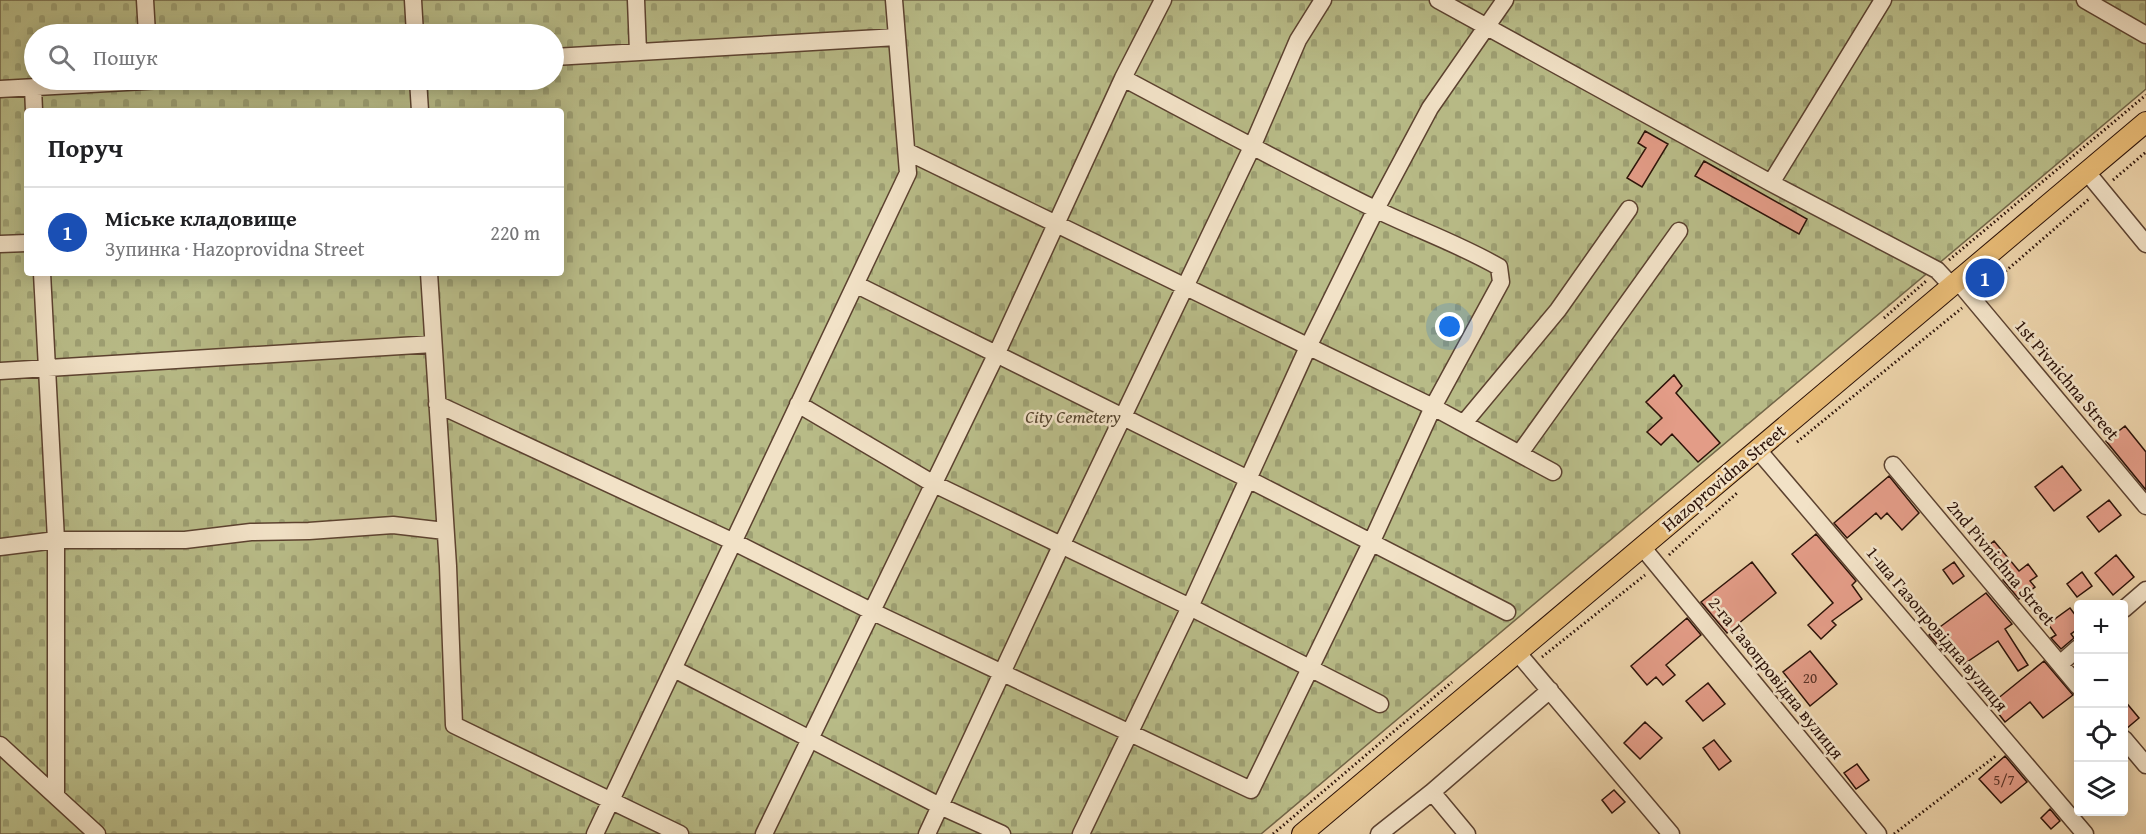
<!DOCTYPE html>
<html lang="uk">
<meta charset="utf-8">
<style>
body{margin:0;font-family:"Gentium Book Plus",serif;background:#f2f2f2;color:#202124}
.controls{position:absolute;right:18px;bottom:18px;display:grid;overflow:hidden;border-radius:6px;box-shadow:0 3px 15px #0003}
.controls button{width:54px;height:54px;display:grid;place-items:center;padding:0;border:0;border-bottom:2px solid #e0e0e0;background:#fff;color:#202124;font:30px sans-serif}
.you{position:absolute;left:1450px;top:327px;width:21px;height:21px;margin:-15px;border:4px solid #fff;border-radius:50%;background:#1a73e8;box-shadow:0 0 0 9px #1a73e833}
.badge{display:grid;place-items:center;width:39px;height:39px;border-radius:50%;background:#d93025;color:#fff;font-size:20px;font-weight:700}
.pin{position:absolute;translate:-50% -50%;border:3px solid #fff;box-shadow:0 2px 6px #0006}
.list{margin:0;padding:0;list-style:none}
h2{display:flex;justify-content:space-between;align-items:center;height:78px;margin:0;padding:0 24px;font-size:26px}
h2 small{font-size:20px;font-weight:400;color:#757577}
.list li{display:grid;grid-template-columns:39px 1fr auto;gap:18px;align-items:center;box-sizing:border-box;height:90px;padding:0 24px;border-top:2px solid #e0e0e0}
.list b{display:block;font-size:22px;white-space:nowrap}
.list p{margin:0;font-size:20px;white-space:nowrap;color:#757577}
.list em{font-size:20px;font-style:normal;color:#757577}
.icon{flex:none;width:33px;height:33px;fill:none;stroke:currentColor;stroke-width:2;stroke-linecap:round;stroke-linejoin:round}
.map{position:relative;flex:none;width:2146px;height:834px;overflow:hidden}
.search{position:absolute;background:#fff;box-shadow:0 3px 15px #0003;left:24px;top:24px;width:540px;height:66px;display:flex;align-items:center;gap:15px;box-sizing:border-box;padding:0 21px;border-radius:33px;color:#757577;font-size:22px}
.panel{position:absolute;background:#fff;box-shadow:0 3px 15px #0003;left:24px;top:108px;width:540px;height:168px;border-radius:6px}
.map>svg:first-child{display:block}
.cemetery{fill:url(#cemetery-stones);stroke:#726648;stroke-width:1.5;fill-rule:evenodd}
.building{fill:#e39c87;stroke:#2c1208;stroke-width:1.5}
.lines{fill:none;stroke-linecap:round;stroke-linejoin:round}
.minor-casing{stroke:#5c4230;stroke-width:19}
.major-casing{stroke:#2c1208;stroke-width:22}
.path{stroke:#2c1208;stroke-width:3;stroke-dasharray:1.5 3;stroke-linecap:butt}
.minor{stroke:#f2e2c7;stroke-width:16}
.major{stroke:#e6b974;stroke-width:20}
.labels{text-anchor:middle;stroke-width:5;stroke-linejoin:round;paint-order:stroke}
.number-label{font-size:15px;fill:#5a3428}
.street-label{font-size:18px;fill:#2c1208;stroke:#f2e2c7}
.park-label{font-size:18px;font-style:italic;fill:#56452e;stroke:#f2e2c7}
</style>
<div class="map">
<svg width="2146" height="834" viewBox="0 0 2146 834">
<defs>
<pattern id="cemetery-stones" width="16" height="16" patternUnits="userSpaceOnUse" patternTransform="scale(1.5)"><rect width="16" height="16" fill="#b8bb87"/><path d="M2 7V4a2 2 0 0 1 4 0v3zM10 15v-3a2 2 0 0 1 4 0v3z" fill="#9ea073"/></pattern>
</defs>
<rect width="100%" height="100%" fill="#ebd2a9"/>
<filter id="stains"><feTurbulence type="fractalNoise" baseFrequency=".00333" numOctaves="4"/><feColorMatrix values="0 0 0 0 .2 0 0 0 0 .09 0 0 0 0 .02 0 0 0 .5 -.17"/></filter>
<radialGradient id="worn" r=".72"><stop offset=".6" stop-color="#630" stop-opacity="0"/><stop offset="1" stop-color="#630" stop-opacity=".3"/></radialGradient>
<!-- cemetery -->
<path class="cemetery" d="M0 0H2146V89L1261 834H0ZM34 34H554V80H34ZM27 111H561V273H27Z"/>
<!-- building -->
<path class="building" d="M1645 131 1668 144 1642 187 1627 178 1646 148 1638 143Z
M1704 161 1807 219 1799 234 1695 176Z
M1674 375 1682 386 1676 393 1720 443 1698 462 1672 434 1661 445 1647 432 1662 418 1646 402Z
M2125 426 2146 452V490L2106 441Z
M2062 466 2081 490 2054 511 2035 487Z
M1889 476 1919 513 1902 530 1887 513 1881 519 1876 513 1847 538 1834 523Z
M2109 500 2121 515 2099 532 2087 517Z
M1816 534 1856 581 1852 585 1862 599 1832 621 1836 625 1821 639 1808 625 1833 603 1792 554Z
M1994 541 2019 571 2028 564 2037 576 2030 581 2035 587 2019 599 2003 580 2005 578 1983 550Z
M2116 555 2134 577 2113 595 2095 573Z
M1752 562 1776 593 1727 633 1701 602Z
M1954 562 1964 576 1953 584 1943 570Z
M2082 572 2092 586 2077 597 2067 584Z
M1986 593 2012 624 2005 629 2028 665 2018 671 1998 641 1961 666 1948 648 1943 651 1929 635Z
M2070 608 2079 620V628L2071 634 2074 638 2061 649 2051 638 2056 635 2048 624Z
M1687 618 1701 635 1666 665 1675 675 1663 685 1656 677 1647 685 1631 666Z
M1810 651 1837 684 1810 706 1783 672Z
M2044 661 2073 695 2043 718 2030 702 2005 722 1991 704Z
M1708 683 1725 704 1703 721 1686 701Z
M2124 700 2139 718 2126 729H2124Z
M1645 722 1662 738 1640 759 1624 743Z
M1714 740 1731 761 1719 770 1703 748Z
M2005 756 2027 782 2001 803 1979 779Z
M1857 764 1869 780 1856 789 1844 773Z
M1614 790 1625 802 1612 813 1602 800Z
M2050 809 2060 821 2051 829 2041 818Z"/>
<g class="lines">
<defs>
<path id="minor" d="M145 0 147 34
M413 0 415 34
M636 0 638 52
M1438 0 1771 183 1937 270 1951 285
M2085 0 2146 35
M554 57 897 37
M418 80 420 111
M33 87 34 111
M0 89 163 80
M908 152 1433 407 1553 472
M2086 171 2146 244
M1771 183 1883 0
M0 244 27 243
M42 273 56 540V796
M429 273 448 566 454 725 680 834
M1957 280 2146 506
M857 285 1248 479 1507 612
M0 371 433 344
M437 404 734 542 871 611 1251 790 1372 541 1433 407 1501 282 1499 267C1459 244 1416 229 1375 209 1290 167 1207 123 1123 78
M798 404 932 483 1190 607 1380 704
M1464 423 1558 310 1629 209
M1758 450 2085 834
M1520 453 1679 231
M1893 465 2078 686
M0 547 56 540H185L251 532 309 531 393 525 445 531
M1643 548 1878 834
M2124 609 2146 590
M1517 652 1671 834
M2060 664 2078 648
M674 669 940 806 1002 834
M2124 739 2146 765
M0 745 97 834
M595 834 908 173 894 0
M764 834 996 355 1123 78 1163 0
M927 834 1061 546 1252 147 1298 40 1323 0
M1081 834 1190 607 1308 347 1376 209 1430 108 1505 0
M1379 834 1432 792
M1467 834 1432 792 1550 690"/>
<path id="major" d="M1302 834 2146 122"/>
</defs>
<!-- minor casing -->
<use href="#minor" class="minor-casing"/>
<!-- major casing -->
<use href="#major" class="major-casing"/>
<!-- path -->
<path class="path" d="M2113 180 2146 152
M1949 260 2146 95
M1985 289 2089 199
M1884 318 1926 281
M1797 442 1962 308
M1669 555 1737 493
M1542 657 1645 575
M1273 834 1452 682
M1894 834 1997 755"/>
<!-- minor -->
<use href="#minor" class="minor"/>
<!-- major -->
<use href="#major" class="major"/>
</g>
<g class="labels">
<!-- number labels -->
<g class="number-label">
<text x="1810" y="683">20</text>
<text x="2004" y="785">5/7</text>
</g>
<!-- street labels -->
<g class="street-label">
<text transform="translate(2067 380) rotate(50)" y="6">1st Pivnichna Street</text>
<text transform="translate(1724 478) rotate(-40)" y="6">Hazoprovidna Street</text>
<text transform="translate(2001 563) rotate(50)" y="6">2nd Pivnichna Street</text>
<text transform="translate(1937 629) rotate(50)" y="6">1-ша Газопровідна вулиця</text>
<text transform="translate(1776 678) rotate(51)" y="6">2-га Газопровідна вулиця</text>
</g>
<!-- park labels -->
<g class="park-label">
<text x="1073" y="423">City Cemetery</text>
</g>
</g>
<rect width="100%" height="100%" filter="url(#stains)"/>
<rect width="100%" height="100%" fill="url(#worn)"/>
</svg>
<div class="controls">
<button>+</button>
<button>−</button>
<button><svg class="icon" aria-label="locate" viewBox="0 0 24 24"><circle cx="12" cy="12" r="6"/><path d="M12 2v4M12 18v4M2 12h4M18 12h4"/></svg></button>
<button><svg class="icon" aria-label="layers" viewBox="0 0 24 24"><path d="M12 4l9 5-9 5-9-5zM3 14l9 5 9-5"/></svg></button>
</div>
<div class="you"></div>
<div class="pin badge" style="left:1985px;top:278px;background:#1a4fb4">1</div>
<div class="search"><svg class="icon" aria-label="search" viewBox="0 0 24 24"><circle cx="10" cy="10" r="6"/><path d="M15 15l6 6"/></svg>Пошук</div>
<section class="panel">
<h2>Поруч<small></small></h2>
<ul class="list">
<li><span class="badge" style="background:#1a4fb4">1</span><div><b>Міське кладовище</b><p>Зупинка · Hazoprovidna Street</p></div><em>220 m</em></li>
</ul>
</section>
</div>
